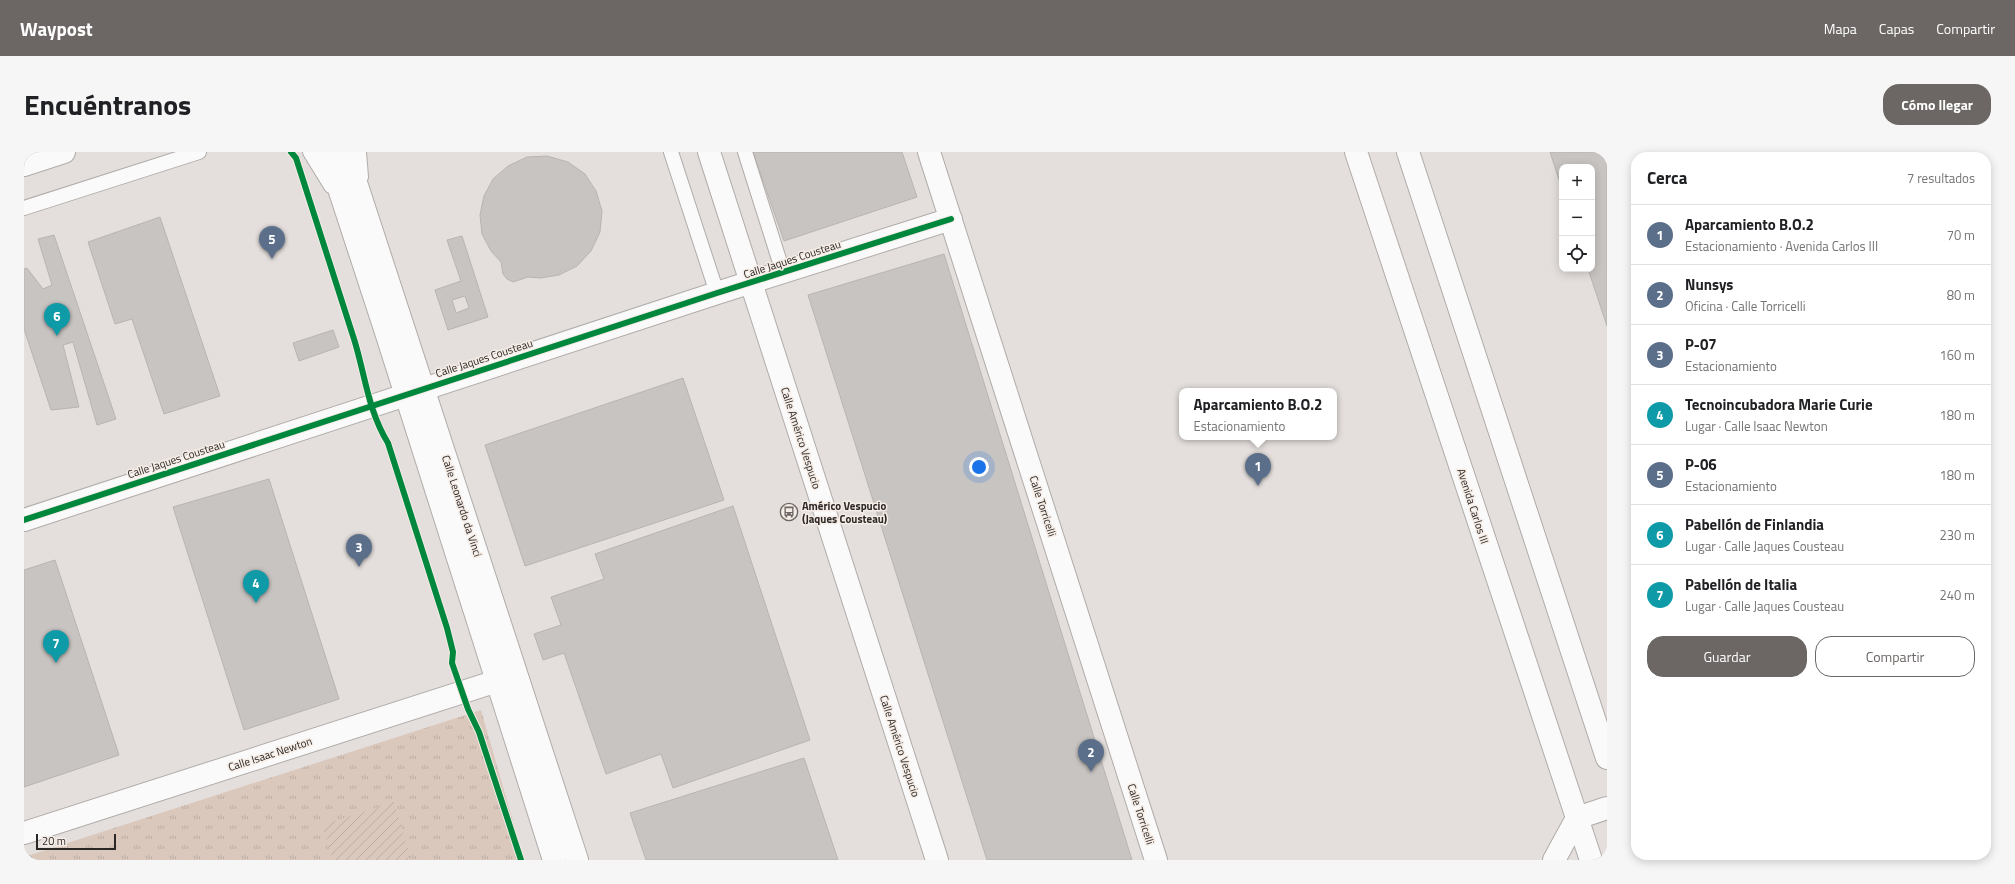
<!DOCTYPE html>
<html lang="es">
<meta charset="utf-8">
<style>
body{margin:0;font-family:"Titillium Web",sans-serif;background:#f6f6f6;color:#202124}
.controls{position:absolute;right:12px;top:12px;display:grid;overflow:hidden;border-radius:8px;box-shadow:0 2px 10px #0003}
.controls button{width:36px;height:36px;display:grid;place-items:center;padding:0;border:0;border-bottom:1px solid #e0e0e0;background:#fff;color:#202124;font:20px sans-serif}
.scale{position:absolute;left:12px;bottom:10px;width:80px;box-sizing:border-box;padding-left:4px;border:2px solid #2b2725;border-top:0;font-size:11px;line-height:14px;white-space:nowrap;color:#2b2725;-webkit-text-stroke:3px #f5ece6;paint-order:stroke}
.you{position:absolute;left:955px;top:315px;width:14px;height:14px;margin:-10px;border:3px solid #fff;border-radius:50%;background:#1a73e8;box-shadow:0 0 0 6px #1a73e833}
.badge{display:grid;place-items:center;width:26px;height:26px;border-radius:50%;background:#6c6765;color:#fff;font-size:13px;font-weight:700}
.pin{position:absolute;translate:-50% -33px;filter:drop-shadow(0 1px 2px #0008)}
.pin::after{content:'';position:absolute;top:21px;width:14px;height:12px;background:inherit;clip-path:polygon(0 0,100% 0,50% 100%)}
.popup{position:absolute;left:1155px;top:236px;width:158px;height:52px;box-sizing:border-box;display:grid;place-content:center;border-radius:8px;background:#fff;filter:drop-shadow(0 1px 3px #0005);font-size:13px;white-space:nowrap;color:#757577}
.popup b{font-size:15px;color:#202124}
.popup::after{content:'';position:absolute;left:50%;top:100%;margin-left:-8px;border:8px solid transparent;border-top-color:#fff}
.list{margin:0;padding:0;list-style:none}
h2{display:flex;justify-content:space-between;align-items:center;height:52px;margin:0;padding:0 16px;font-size:17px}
h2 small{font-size:13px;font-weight:400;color:#757577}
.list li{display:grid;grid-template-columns:26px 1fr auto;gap:12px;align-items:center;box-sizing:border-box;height:60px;padding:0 16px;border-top:1px solid #e0e0e0}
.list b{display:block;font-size:15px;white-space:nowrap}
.list p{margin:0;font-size:13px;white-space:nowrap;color:#757577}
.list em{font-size:13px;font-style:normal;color:#757577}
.actions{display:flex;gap:8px;padding:12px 16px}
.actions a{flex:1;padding:9px 0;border:1px solid #6c6765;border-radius:16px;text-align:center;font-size:14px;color:#6c6765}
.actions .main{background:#6c6765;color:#fff}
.icon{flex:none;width:22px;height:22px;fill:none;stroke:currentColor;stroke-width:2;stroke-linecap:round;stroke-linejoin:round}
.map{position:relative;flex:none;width:1583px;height:708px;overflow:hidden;border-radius:16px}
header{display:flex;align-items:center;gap:24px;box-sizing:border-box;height:56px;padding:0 20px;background:#6c6765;color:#fff}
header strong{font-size:19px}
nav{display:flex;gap:22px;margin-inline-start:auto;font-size:14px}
.intro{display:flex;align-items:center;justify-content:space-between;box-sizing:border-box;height:96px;padding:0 24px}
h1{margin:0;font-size:28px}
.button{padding:10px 18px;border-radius:16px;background:#6c6765;color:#fff;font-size:14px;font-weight:700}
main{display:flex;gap:24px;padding:0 24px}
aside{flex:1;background:#fff;border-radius:16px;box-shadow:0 2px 10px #0003}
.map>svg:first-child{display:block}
.park{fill:url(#park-tufts)}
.garden{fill:url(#garden-furrows)}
.building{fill:#c8c4c2;stroke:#b7b4b2;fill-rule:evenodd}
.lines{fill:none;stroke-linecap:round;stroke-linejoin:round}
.service-casing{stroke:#b0aca9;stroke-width:16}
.minor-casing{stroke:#b0aca9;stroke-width:24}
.tertiary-casing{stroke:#b0aca9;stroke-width:24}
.primary-casing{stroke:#b0aca9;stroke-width:24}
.service{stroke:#fbfafa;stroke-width:14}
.minor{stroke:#fbfafa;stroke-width:22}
.tertiary{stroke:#fbfafa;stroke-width:22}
.primary{stroke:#fbfafa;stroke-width:22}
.cycleway-casing{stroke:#f5ece6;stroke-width:8}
.cycleway{stroke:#00873e;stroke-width:6}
.labels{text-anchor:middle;stroke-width:3;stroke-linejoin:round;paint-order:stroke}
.street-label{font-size:11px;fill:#2b2725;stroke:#f5ece6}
.poi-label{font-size:11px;font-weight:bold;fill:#2b2725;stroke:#f5ece6;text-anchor:start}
</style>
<header>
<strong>Waypost</strong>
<nav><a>Mapa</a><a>Capas</a><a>Compartir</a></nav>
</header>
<div class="intro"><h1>Encuéntranos</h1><a class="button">Cómo llegar</a></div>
<main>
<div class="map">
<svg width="1583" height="708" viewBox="0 0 1583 708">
<defs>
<pattern id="park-tufts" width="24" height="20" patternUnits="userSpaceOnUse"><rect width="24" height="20" fill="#dbc8bd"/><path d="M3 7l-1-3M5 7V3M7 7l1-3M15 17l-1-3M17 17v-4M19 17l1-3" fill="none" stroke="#bcaca2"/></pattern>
<pattern id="garden-furrows" width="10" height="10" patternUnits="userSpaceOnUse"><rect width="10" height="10" fill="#dbc8bd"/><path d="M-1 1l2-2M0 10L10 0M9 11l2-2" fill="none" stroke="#bcaca2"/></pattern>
</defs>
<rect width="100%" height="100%" fill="#e4dfdc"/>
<!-- park -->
<path class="park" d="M457 558 500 708H0V705Z"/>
<!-- garden -->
<path class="garden" d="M370 650 387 708H309L298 673Z"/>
<!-- building -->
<path class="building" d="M729 0H878L893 45 760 89Z
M1526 0H1583V174L1564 117H1568V15H1538V37Z
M523 4 544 10 561 22 572 39 578 59 576 80 567 99 553 114 535 123 516 126 504 125 489 130 483 127 479 122 477 110 467 99 458 82 456 63 460 44 469 27 484 14 503 5Z
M136 65 196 244 140 262 108 167 91 172 64 90Z
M30 83 92 267 73 273 49 190 39 193 55 255 27 258 0 177V117L3 116 19 137 28 133 14 87Z
M438 84 464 165 424 178 411 138 437 129 423 88ZM441 144 445 156 432 161 428 148Z
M920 102 1108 708H963L784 143Z
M309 178 315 195 275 209 269 191Z
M659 226 700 348 501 414 461 293Z
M245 327 315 547 220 578 149 355Z
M709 354 786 588 649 636 637 602 582 622 540 501 519 508 510 482 537 473 527 445 580 427 571 402Z
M31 408 95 603 0 635V418Z
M780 606 814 708H622L606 661Z"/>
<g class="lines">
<defs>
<path id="service" d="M286 0 307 34
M335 0 337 25
M647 0 693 141
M721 0 759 120
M0 56 175 0"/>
<path id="minor" d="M905 0 1132 708
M0 368 693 141 927 67
M0 681 492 523
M1530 708 1553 666 1583 656"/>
<path id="tertiary" d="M303 0 361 177 530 708
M322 0 553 708
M685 0 913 708"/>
<path id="primary" d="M1332 0 1567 708
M1384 0 1583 606
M0 13 40 0"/>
</defs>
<!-- service casing -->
<use href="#service" class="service-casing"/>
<!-- minor casing -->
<use href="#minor" class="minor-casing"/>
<!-- tertiary casing -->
<use href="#tertiary" class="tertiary-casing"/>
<!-- primary casing -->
<use href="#primary" class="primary-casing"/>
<!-- service -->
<use href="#service" class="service"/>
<!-- minor -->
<use href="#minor" class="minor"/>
<!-- tertiary -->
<use href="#tertiary" class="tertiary"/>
<!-- primary -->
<use href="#primary" class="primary"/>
<defs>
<path id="cycleway" d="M267 0 272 6 330 187C341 222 344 259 364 291L423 476 429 500 428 511 444 557 455 580 497 708
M0 368 693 141 927 67"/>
</defs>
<!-- cycleway casing -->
<use href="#cycleway" class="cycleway-casing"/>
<!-- cycleway -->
<use href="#cycleway" class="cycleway"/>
</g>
<!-- icons -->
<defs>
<symbol id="bus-ring" viewBox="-11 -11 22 22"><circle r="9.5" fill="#f5ece6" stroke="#6c6765" stroke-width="1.5"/><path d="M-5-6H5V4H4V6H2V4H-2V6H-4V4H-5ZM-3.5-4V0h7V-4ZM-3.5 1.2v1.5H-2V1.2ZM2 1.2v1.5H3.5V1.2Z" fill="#6c6765"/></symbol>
</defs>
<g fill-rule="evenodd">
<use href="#bus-ring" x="755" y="350" width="20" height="20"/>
</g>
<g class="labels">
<!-- street labels -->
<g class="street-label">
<text transform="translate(768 107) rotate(-18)" y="4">Calle Jaques Cousteau</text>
<text transform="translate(460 206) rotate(-18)" y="4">Calle Jaques Cousteau</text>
<text transform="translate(777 286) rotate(72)" y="4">Calle Américo Vespucio</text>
<text transform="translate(152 307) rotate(-18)" y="4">Calle Jaques Cousteau</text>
<text transform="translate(438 354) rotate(72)" y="4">Calle Leonardo da Vinci</text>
<text transform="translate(1019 354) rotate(72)" y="4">Calle Torricelli</text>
<text transform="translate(1449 354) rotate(72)" y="4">Avenida Carlos III</text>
<text transform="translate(876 594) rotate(72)" y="4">Calle Américo Vespucio</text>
<text transform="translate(246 602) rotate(-18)" y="4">Calle Isaac Newton</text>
<text transform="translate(1117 662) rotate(72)" y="4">Calle Torricelli</text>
</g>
<!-- poi labels -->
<g class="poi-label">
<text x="778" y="358">Américo Vespucio<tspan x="778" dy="13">(Jaques Cousteau)</tspan></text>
</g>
</g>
</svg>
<div class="controls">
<button>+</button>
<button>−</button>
<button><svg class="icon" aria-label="locate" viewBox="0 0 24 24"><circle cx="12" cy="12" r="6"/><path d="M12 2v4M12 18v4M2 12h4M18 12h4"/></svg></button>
</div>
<div class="scale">20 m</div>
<div class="you"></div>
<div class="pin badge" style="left:1234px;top:334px;background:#5c6f8a">1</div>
<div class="popup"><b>Aparcamiento B.O.2</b>Estacionamiento</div>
<div class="pin badge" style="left:1067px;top:620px;background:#5c6f8a">2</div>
<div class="pin badge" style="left:335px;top:415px;background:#5c6f8a">3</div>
<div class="pin badge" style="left:232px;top:451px;background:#0f9aa8">4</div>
<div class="pin badge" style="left:248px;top:107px;background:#5c6f8a">5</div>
<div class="pin badge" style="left:33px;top:184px;background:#0f9aa8">6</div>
<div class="pin badge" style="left:32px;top:511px;background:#0f9aa8">7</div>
</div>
<aside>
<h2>Cerca<small>7 resultados</small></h2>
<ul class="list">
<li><span class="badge" style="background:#5c6f8a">1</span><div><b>Aparcamiento B.O.2</b><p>Estacionamiento · Avenida Carlos III</p></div><em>70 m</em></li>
<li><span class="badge" style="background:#5c6f8a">2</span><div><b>Nunsys</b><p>Oficina · Calle Torricelli</p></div><em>80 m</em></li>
<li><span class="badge" style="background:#5c6f8a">3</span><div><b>P-07</b><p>Estacionamiento</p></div><em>160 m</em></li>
<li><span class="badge" style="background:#0f9aa8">4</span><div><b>Tecnoincubadora Marie Curie</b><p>Lugar · Calle Isaac Newton</p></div><em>180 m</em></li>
<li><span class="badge" style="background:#5c6f8a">5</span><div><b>P-06</b><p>Estacionamiento</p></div><em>180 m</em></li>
<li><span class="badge" style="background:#0f9aa8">6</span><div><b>Pabellón de Finlandia</b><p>Lugar · Calle Jaques Cousteau</p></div><em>230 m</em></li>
<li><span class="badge" style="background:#0f9aa8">7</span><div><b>Pabellón de Italia</b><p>Lugar · Calle Jaques Cousteau</p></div><em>240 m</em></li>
</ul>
<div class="actions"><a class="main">Guardar</a><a>Compartir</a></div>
</aside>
</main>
